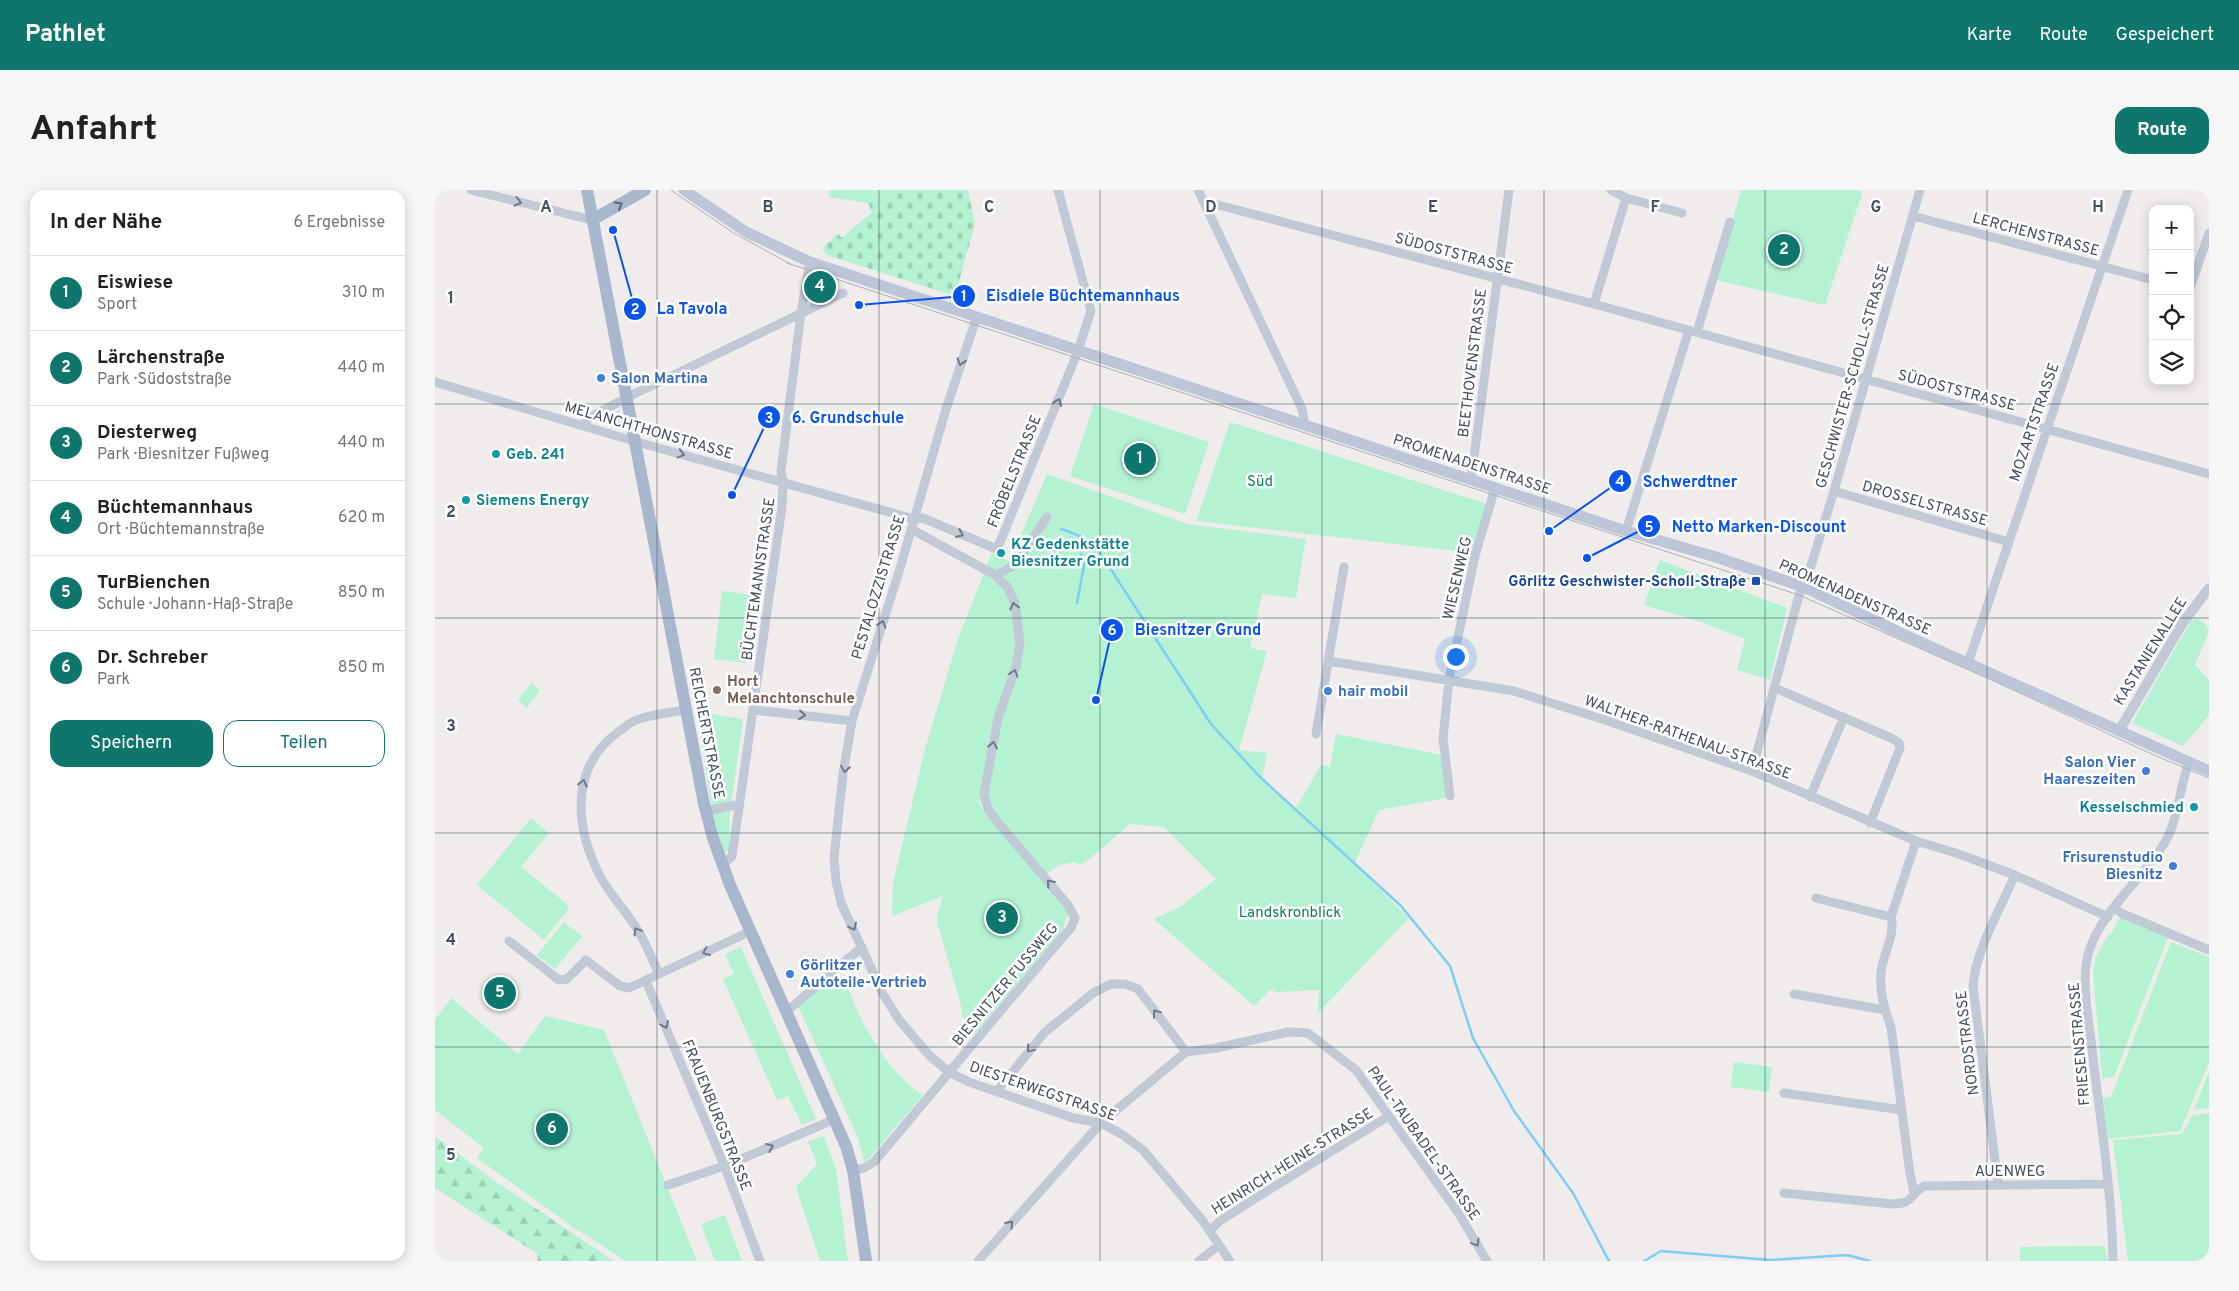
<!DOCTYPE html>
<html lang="de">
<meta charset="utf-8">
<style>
body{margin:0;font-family:Overpass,sans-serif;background:#f6f6f6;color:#202124}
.controls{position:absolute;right:15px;top:15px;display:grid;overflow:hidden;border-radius:10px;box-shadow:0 2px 12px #0003}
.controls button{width:45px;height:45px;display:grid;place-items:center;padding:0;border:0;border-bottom:1px solid #e0e0e0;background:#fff;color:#202124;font:25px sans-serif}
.you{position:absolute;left:1020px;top:466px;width:18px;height:18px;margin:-12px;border:4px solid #fff;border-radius:50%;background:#1a73e8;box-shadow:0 0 0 8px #1a73e833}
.badge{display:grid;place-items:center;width:32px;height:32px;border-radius:50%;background:#0f766e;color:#fff;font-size:16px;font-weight:700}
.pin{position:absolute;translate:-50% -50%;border:2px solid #fff;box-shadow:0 1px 5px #0006}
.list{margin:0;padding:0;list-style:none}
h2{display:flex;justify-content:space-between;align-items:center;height:65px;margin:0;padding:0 20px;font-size:21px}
h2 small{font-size:16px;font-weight:400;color:#757577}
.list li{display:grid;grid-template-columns:32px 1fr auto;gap:15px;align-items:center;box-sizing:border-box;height:75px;padding:0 20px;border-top:1px solid #e0e0e0}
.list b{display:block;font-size:19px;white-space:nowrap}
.list p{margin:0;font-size:16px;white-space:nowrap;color:#757577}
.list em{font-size:16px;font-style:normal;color:#757577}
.actions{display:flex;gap:10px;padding:15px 20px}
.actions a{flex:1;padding:11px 0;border:1px solid #0f766e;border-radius:15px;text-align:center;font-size:18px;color:#0f766e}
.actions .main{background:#0f766e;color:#fff}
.icon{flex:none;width:28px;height:28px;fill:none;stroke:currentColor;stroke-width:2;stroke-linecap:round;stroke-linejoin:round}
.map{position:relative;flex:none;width:1774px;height:1071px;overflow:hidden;border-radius:15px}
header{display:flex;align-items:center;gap:30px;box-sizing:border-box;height:70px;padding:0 25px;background:#0f766e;color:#fff}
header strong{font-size:24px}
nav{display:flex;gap:28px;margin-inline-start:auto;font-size:18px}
.intro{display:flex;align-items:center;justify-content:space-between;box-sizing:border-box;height:120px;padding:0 30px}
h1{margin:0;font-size:35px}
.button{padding:12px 22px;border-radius:15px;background:#0f766e;color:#fff;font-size:18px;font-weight:700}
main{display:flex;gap:30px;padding:0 30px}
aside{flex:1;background:#fff;border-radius:15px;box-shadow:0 2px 12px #0003}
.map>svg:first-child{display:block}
.green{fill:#b4f2d3}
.forest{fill:url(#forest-firs)}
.cemetery{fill:url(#cemetery-stones)}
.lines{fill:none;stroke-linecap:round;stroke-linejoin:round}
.stream{stroke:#7dcef4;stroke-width:2.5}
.minor{stroke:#c0c9d5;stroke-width:9}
.tertiary{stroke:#c0c9d5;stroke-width:10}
.secondary{stroke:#bcc6d8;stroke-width:11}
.primary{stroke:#a8b7ce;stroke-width:12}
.tram{stroke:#adb0b7;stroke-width:1}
.oneway{stroke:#6f7886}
.oneway2{stroke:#5c6878}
.grid{fill:none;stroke:#434d5b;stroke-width:1;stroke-opacity:0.55}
.shop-dot{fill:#3f7fe0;stroke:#fff;stroke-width:2}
.culture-dot{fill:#0f9aa8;stroke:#fff;stroke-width:2}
.transit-dot{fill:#1a4fb4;stroke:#fff;stroke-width:2}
.education-dot{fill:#8d6e63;stroke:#fff;stroke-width:2}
.labels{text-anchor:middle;stroke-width:5;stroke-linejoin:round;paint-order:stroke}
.street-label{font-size:15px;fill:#434d5b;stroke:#fff}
.shop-label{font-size:15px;font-weight:bold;fill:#366cbe;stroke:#fff;text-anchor:start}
.culture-label{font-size:15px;font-weight:bold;fill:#0d838f;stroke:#fff;text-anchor:start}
.park-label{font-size:15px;fill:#0e8254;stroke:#fff}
.transit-label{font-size:15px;font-weight:bold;fill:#164399;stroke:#fff;text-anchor:end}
.education-label{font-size:15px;font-weight:bold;fill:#785e54;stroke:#fff;text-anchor:start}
.grid-label{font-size:16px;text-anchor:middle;font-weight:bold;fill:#434d5b;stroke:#fff;stroke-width:5;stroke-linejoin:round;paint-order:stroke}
.leader{fill:none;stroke:#0854ed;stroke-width:2}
.callout-dot{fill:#0854ed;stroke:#fff;stroke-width:2}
.mark-label{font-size:15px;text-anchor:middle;font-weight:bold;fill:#fff}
.callout-label{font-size:16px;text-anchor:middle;font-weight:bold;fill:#0854ed;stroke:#fff;stroke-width:5;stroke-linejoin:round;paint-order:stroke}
</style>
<header>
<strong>Pathlet</strong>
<nav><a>Karte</a><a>Route</a><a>Gespeichert</a></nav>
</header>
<div class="intro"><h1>Anfahrt</h1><a class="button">Route</a></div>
<main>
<aside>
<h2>In der Nähe<small>6 Ergebnisse</small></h2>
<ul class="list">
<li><span class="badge">1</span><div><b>Eiswiese</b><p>Sport</p></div><em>310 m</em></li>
<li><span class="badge">2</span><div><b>Lärchenstraße</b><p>Park · Südoststraße</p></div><em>440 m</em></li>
<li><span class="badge">3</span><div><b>Diesterweg</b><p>Park · Biesnitzer Fußweg</p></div><em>440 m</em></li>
<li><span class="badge">4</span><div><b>Büchtemannhaus</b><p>Ort · Büchtemannstraße</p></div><em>620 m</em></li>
<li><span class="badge">5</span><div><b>TurBienchen</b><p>Schule · Johann-Haß-Straße</p></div><em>850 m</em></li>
<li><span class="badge">6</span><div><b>Dr. Schreber</b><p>Park</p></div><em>850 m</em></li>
</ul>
<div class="actions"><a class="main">Speichern</a><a>Teilen</a></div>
</aside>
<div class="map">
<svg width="1774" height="1071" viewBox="0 0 1774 1071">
<defs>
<pattern id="forest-firs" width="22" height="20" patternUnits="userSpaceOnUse" patternTransform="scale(1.25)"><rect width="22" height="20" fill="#b4f2d3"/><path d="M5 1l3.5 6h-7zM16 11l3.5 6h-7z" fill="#9cd1b7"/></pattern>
<pattern id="cemetery-stones" width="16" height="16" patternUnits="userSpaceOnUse" patternTransform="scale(1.25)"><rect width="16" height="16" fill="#b4f2d3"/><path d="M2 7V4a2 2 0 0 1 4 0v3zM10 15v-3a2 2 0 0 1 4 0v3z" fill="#9cd1b7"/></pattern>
</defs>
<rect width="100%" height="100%" fill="#efeceb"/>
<!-- green -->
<path class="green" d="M395 0H478L433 13 394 7Z
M1306 0H1424L1427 4 1390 115 1281 90Z
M659 214 774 252 750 324 635 286Z
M184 220 187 239 161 231 162 230Z
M795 232 1052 314 1038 363 761 331Z
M612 284 753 334 871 349 861 408 827 404 815 458 832 461 804 560 832 563 827 589 861 618 886 575 895 577 901 544 1007 565 1012 608 944 620 919 674 974 728 883 823 884 800 840 802 836 799 819 816 719 729 745 717 781 689 729 637 695 634 652 671 644 675 640 672 624 675 611 685 555 617 542 610 558 632 612 693 633 723 628 740 540 844 527 825 526 815 503 735 502 725 508 706 457 726 458 693 490 559 524 446 557 363 582 375 589 364 581 357Z
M1225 370 1352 418 1335 490 1302 480 1310 449 1266 432 1209 415Z
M287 401 319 405 311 473 279 469Z
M1762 428 1771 435 1774 441 1760 475 1774 490V525L1748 556 1697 533 1756 431Z
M96 493 105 500 92 518 83 511Z
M262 522 308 529 295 622 294 659 289 664 276 615Z
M96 628 114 643 86 677 132 714 134 718 109 750 42 695Z
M1685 727 1733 747 1679 887 1667 888 1658 782 1661 767 1674 744H1676Z
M129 732 147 746 120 779 102 765Z
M1736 752 1774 767V872L1745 941 1673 949 1668 908 1676 907Z
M306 757 381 929 367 935 353 906 342 910 288 789 299 784 290 764Z
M410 788C421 827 453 884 488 905L430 973 423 948 363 816 395 790Z
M16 808 83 864 110 826 169 840 262 1071H191L135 1035 42 968 49 958 0 920V830Z
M1299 872 1337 877 1334 902 1296 897Z
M1774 882V918L1759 920Z
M1774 923V1071H1693L1678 950 1747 944 1758 925Z
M389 946 401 979 413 1071H385L361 997 382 974 373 951Z
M290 1025 307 1071H280L266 1034Z
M1669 1056 1673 1071H1585V1057Z"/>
<!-- forest -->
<path class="forest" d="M0 946 57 989 179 1071H102L103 1064 0 998Z"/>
<!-- cemetery -->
<path class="cemetery" d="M478 0H533L540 34 520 106 392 65 387 58 403 44 407 48 437 22 433 13Z"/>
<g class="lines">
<!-- stream -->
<path class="stream" d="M626 339C642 344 652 348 664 361L776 534 824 586 966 716 1015 776 1038 848 1079 921 1138 1003 1174 1071
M642 413 650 370 646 364
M1209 1071 1226 1061 1335 1070 1412 1065 1435 1071"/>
<!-- minor -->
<path class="minor" d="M36 0 157 30
M763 0 867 219 869 229 867 234
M1176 0 1191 8
M768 11 1159 114 1774 284
M1478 26 1718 90
M1755 98 1774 43
M1159 114 1191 8 1247 23
M542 126 511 219 466 375 417 531 408 584 399 667 401 691 406 713 448 804 464 830 494 865 514 882 534 892 638 928 666 933 688 945 708 960 767 1030 795 1071
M1262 142 1295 32
M0 192 209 254 479 329 488 328 559 358 562 357 566 350 643 161 656 121 623 0
M148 235 154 228 191 208 408 103
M1036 290 1074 0
M1399 301 1574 352
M1191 341 1254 140
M560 385 575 378 583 371 612 327
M894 471 1079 501 1170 530 1317 581 1481 651 1521 663 1580 685 1673 727
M1533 473 1693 0
M1340 498 1456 548 1464 553 1465 558 1435 633
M319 520 417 531
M881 544 909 377
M1317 581 1364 405 1371 392 1399 301 1485 0
M1015 606 1008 548 1014 490 1040 366 1060 298
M1375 607 1409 527
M271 621 305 614
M288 675 297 666 347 317 348 292 346 281 366 123 375 72
M1381 708 1456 727
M1679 718 1688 724 1774 760
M1456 727C1460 743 1451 759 1447 776 1443 796 1449 819 1456 837L1475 984 1479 1002
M1456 727 1481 651
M74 751 124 790 132 789 151 770 185 796 194 798 316 741
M224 784C217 769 211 753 202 739 190 719 172 702 162 680 139 631 137 576 183 542 188 539 193 534 199 531 215 524 233 523 251 520
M211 791 289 975 325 1071
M1359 804 1450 820
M351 822 427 757
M751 862 781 858 854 842 873 843 921 880 1024 1024 1052 1071
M562 901 609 843 658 803 676 794H690L703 799 751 862
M1349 903 1467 920
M418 980 429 978 439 972 626 749 636 738 640 728 633 715 565 635 553 619 549 604 563 528 581 477 585 453 580 414 573 398 560 385 476 339
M1563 994 1538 796C1540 762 1566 717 1580 685
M233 995 295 974 400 929
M1349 1003 1457 1014C1480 1013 1472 1007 1489 996L1672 994
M775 1040 785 1031 829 1003 954 926
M543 1071 666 933 751 862
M764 1071 784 1055
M1678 1071C1677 1000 1665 929 1657 859 1654 829 1645 791 1654 761 1668 718 1708 690 1730 652 1744 628 1744 598 1754 573"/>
<!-- tertiary -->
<path class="tertiary" d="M1684 541 1747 434 1774 398"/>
<!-- secondary -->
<path class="secondary" d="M249 0 311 42 375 72 1191 341 1281 367 1369 397 1472 446 1774 581"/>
<!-- primary -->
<path class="primary" d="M152 0 269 614 278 648 295 695 411 956 418 980 431 1071
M157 30 210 0"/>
<!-- tram -->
<path class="tram" d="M236 0 297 42 357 75
M352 73 1364 405 1561 492 1719 565 1774 588"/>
</g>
<!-- one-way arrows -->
<defs><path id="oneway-chevron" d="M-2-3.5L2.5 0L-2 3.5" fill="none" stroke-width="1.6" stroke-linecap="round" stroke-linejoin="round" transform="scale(1.25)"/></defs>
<g class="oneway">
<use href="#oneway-chevron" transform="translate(83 12) rotate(14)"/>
<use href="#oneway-chevron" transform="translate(526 172) rotate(107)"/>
<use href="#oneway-chevron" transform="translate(623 212) rotate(-68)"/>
<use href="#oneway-chevron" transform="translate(246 264) rotate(15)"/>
<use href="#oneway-chevron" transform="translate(525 344) rotate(23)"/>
<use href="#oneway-chevron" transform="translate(579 416) rotate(-104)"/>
<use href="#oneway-chevron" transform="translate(447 434) rotate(-72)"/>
<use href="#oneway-chevron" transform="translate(579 483) rotate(-72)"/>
<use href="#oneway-chevron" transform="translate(367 525) rotate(6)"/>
<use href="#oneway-chevron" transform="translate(558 555) rotate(-79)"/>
<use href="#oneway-chevron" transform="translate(410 579) rotate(99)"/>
<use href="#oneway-chevron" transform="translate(148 593) rotate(-76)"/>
<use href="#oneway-chevron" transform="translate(615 693) rotate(-131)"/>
<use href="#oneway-chevron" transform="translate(418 737) rotate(64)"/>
<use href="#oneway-chevron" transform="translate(202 741) rotate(-121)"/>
<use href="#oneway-chevron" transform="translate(271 762) rotate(155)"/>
<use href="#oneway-chevron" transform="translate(721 823) rotate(-127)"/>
<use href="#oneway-chevron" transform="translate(230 835) rotate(67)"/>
<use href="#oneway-chevron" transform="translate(595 859) rotate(130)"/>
<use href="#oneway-chevron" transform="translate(335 957) rotate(-23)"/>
<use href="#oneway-chevron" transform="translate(575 1034) rotate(-48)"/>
<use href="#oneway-chevron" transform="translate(1041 1053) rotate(59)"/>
</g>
<use class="oneway2" href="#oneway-chevron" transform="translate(184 15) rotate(-30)"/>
<!-- grid -->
<path class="grid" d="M222 0V1071M444 0V1071M665 0V1071M887 0V1071M1109 0V1071M1330 0V1071M1552 0V1071M0 214H1774M0 428H1774M0 643H1774M0 857H1774"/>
<!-- markers -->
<g class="shop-dot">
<circle cx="166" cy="188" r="5"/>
<circle cx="893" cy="501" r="5"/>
<circle cx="1711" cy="581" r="5"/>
<circle cx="1738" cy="676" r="5"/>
<circle cx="355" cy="784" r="5"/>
</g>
<g class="culture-dot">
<circle cx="61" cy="264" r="5"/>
<circle cx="31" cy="310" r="5"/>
<circle cx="566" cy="363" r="5"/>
<circle cx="1759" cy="617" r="5"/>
</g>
<rect class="transit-dot" x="1316" y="386" width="10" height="10" rx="2.5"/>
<circle class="education-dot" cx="282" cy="500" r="5"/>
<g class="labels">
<!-- street labels -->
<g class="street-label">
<text transform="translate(1601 44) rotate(15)" y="5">LERCHENSTRASSE</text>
<text transform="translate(1019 63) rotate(15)" y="5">SÜDOSTSTRASSE</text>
<text transform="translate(1037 173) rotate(-83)" y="5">BEETHOVENSTRASSE</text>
<text transform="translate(1417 186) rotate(-74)" y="5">GESCHWISTER-SCHOLL-STRASSE</text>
<text transform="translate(1522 200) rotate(15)" y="5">SÜDOSTSTRASSE</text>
<text transform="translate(1599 232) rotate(-71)" y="5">MOZARTSTRASSE</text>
<text transform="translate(214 240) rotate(16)" y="5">MELANCHTHONSTRASSE</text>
<text transform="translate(1037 274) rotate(18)" y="5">PROMENADENSTRASSE</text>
<text transform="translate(579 281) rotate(-68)" y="5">FRÖBELSTRASSE</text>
<text transform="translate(1490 313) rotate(16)" y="5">DROSSELSTRASSE</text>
<text transform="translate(1022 388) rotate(-77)" y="5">WIESENWEG</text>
<text transform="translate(323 389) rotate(-82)" y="5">BÜCHTEMANNSTRASSE</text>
<text transform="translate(443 397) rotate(-73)" y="5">PESTALOZZISTRASSE</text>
<text transform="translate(1420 407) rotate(24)" y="5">PROMENADENSTRASSE</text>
<text transform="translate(1715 461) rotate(-58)" y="5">KASTANIENALLEE</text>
<text transform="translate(272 543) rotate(79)" y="5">REICHERTSTRASSE</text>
<text transform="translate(1253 547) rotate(20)" y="5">WALTHER-RATHENAU-STRASSE</text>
<text transform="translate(570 794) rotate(-50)" y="5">BIESNITZER FUSSWEG</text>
<text transform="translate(1532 853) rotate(-97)" y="5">NORDSTRASSE</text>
<text transform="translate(1644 854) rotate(-95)" y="5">FRIESENSTRASSE</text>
<text transform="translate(608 901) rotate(19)" y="5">DIESTERWEGSTRASSE</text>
<text transform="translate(282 925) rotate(68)" y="5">FRAUENBURGSTRASSE</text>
<text transform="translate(989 953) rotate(55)" y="5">PAUL-TAUBADEL-STRASSE</text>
<text transform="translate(857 971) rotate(-32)" y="5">HEINRICH-HEINE-STRASSE</text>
<text x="1575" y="986">AUENWEG</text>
</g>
<!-- shop labels -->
<g class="shop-label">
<text x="176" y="193">Salon Martina</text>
<text x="903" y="506">hair mobil</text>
<text x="1701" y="577" text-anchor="end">Salon Vier<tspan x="1701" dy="17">Haareszeiten</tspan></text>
<text x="1728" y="672" text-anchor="end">Frisurenstudio<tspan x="1728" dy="17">Biesnitz</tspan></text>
<text x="365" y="780">Görlitzer<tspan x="365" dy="17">Autoteile-Vertrieb</tspan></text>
</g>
<!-- culture labels -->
<g class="culture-label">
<text x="71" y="269">Geb. 241</text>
<text x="41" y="315">Siemens Energy</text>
<text x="576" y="359">KZ Gedenkstätte<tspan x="576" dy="17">Biesnitzer Grund</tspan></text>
<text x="1749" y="622" text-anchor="end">Kesselschmied</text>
</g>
<!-- park labels -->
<g class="park-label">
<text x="825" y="296">Süd</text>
<text x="855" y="727">Landskronblick</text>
</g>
<!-- transit labels -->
<g class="transit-label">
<text x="1311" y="396">Görlitz Geschwister-Scholl-Straße</text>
</g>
<!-- education labels -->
<g class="education-label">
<text x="292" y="496">Hort<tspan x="292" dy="17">Melanchtonschule</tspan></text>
</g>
</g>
<g class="grid-label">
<text x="111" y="22">A</text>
<text x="333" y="22">B</text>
<text x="554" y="22">C</text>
<text x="776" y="22">D</text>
<text x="998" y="22">E</text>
<text x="1220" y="22">F</text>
<text x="1441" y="22">G</text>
<text x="1663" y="22">H</text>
<text x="16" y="113">1</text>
<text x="16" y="327">2</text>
<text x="16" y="541">3</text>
<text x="16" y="755">4</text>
<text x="16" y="970">5</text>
</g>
<!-- callouts -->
<path class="leader" d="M424 115L529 106M178 40L200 119M297 305L334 227M1114 341L1185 291M1152 368L1214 336M661 510L677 440"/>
<g class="callout-dot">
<circle cx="424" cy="115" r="5"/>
<circle cx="178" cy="40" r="5"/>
<circle cx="297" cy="305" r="5"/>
<circle cx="1114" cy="341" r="5"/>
<circle cx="1152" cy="368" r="5"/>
<circle cx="661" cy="510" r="5"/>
<circle cx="529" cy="106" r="12"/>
<circle cx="200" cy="119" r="12"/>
<circle cx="334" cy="227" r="12"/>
<circle cx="1185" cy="291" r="12"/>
<circle cx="1214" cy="336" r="12"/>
<circle cx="677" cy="440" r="12"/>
</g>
<g class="mark-label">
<text x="529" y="111">1</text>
<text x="200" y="124">2</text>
<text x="334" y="233">3</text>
<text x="1185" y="296">4</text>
<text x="1214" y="342">5</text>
<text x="677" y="445">6</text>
</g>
<g class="callout-label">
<text x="648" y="111">Eisdiele Büchtemannhaus</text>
<text x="257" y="124">La Tavola</text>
<text x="413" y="233">6. Grundschule</text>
<text x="1255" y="297">Schwerdtner</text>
<text x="1324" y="342">Netto Marken-Discount</text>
<text x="763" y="445">Biesnitzer Grund</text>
</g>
</svg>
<div class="controls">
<button>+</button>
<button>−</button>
<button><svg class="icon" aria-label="locate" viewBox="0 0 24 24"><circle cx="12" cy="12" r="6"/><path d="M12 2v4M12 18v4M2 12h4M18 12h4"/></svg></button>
<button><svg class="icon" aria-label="layers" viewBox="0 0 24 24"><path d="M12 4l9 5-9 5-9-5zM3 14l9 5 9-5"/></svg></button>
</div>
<div class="you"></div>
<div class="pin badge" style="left:705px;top:269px">1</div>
<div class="pin badge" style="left:1349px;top:60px">2</div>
<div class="pin badge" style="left:567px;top:728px">3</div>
<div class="pin badge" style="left:385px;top:97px">4</div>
<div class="pin badge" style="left:65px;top:803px">5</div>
<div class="pin badge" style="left:117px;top:939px">6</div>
</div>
</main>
